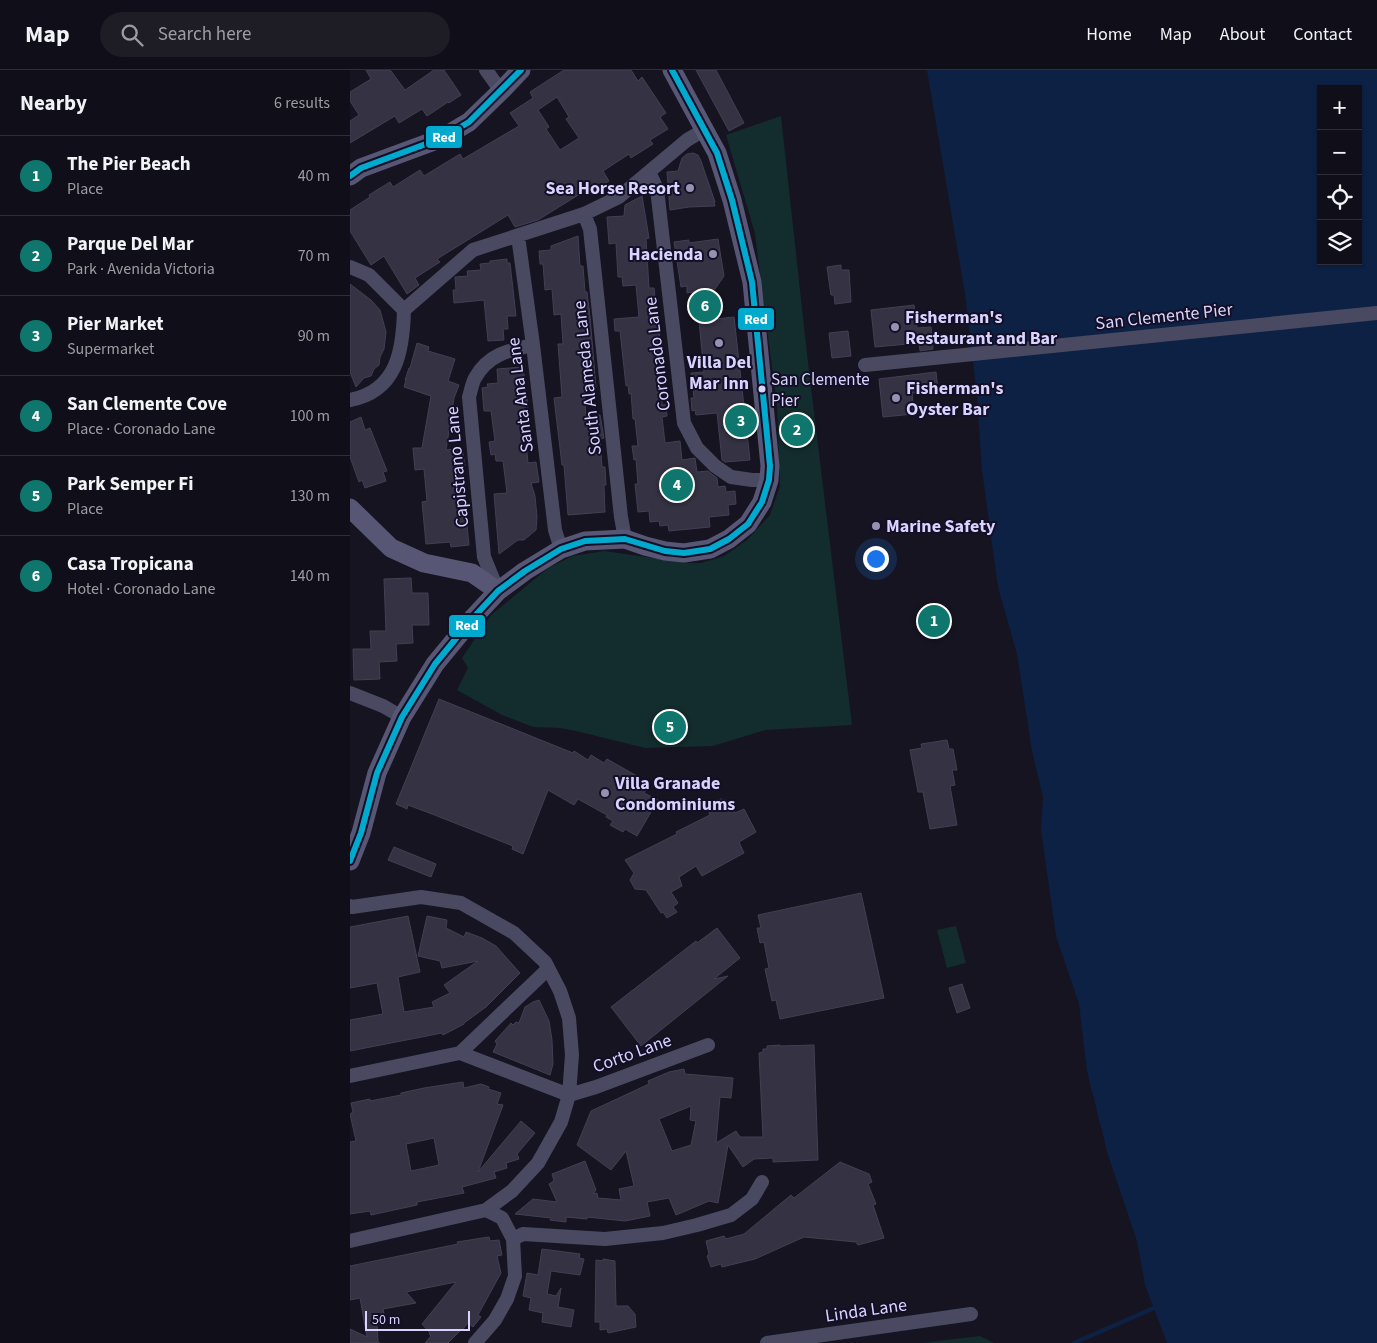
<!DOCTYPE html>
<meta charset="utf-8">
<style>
body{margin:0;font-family:"Source Sans 3",sans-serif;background:#1e1d26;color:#f1f3f6}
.controls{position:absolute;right:15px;top:15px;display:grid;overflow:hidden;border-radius:0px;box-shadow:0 1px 4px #0004}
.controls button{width:45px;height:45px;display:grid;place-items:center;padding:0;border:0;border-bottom:1px solid #302f38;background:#100f19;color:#f1f3f6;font:25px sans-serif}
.scale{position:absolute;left:15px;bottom:12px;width:105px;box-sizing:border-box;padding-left:5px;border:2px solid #d9d4ff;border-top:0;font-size:14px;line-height:18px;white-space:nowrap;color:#d9d4ff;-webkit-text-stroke:4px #130f26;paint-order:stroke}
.you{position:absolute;left:525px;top:488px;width:18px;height:18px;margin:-12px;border:4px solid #fff;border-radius:50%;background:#1a73e8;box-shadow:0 0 0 8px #1a73e833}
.badge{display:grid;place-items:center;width:32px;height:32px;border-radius:50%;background:#0f766e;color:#fff;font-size:16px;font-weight:700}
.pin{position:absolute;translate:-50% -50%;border:2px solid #fff;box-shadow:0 1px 5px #0006}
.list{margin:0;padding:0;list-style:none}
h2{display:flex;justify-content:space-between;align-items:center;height:65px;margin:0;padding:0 20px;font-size:21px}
h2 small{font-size:16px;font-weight:400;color:#9c9ca2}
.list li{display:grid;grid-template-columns:32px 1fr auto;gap:15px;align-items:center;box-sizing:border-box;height:80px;padding:0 20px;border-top:1px solid #302f38}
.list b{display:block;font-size:19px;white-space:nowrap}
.list p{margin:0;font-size:16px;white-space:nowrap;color:#9c9ca2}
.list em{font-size:16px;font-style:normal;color:#9c9ca2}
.icon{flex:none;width:28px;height:28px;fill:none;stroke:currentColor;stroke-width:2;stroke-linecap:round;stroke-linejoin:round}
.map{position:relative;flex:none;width:1027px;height:1273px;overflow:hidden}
header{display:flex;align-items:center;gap:30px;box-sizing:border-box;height:70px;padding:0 25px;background:#100f19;border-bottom:1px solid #302f38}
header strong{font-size:24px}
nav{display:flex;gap:28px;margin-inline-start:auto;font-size:18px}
.search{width:350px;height:45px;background:#1e1d26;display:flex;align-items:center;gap:12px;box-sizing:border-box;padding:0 18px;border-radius:28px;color:#9c9ca2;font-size:19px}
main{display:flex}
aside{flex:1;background:#100f19}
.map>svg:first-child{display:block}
.green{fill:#132c2d}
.water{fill:#0d2144;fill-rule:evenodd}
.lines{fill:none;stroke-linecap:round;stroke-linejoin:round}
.stream{stroke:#0d2144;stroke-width:4.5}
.building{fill:#343243;stroke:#433f54;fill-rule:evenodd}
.street{stroke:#4a4962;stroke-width:14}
.secondary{stroke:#575674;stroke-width:19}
.bus-1-casing{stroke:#130f26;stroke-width:10}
.bus-1{stroke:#00a9ce;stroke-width:6}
.poi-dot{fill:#9591b1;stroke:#130f26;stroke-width:2}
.bus-dot{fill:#d9d4ff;stroke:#130f26;stroke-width:2}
.labels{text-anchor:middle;stroke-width:4;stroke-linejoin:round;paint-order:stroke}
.bus-label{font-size:17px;fill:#d9d4ff;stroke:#130f26;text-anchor:start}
.poi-label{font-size:18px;font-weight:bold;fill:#d9d4ff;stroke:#130f26;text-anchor:start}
.street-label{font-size:18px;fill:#d9d4ff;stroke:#130f26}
.line-badge{stroke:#130f26;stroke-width:2}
.badge-label{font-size:14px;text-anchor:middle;font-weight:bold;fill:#fff}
</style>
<header>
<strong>Map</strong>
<div class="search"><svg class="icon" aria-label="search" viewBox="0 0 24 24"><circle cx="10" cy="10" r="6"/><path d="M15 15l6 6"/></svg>Search here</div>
<nav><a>Home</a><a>Map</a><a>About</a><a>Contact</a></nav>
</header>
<main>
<aside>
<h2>Nearby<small>6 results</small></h2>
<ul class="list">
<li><span class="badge">1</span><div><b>The Pier Beach</b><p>Place</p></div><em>40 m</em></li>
<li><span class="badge">2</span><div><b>Parque Del Mar</b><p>Park · Avenida Victoria</p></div><em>70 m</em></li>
<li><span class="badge">3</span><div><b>Pier Market</b><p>Supermarket</p></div><em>90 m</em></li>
<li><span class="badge">4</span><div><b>San Clemente Cove</b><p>Place · Coronado Lane</p></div><em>100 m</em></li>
<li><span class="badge">5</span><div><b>Park Semper Fi</b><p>Place</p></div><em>130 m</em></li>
<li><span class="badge">6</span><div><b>Casa Tropicana</b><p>Hotel · Coronado Lane</p></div><em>140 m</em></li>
</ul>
</aside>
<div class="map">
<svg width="1027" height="1273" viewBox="0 0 1027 1273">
<rect width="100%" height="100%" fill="#161421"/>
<!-- green -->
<path class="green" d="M431 46 457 284 502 655 416 660 363 676 295 678 226 661 210 658 183 657 152 645 107 620 118 598 112 588 141 545 197 499 222 486 254 481 338 493H351L374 486 397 470 420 445 430 416 427 336 405 164 376 65Z
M606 856 616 893 597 898 587 860Z
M630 1266 644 1273H571Z"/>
<!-- water -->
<path class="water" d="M577 0H1027V1273H817L795 1215 787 1171 758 1085 737 1001 729 934 706 866 691 760 693 727 682 681 667 584 648 517 632 400 627 326 615 224ZM971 19H1008V191H971Z"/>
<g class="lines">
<!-- stream -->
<path class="stream" d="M724 1273 804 1238"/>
</g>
<!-- building -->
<path class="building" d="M16 0H39L41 1 55 20 84 0H94L111 25 99 33 98 32 77 46 72 39 49 53 45 46 0 73V51L9 45 0 31V22L21 9Z
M214 0H281L288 11 292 7 316 43 310 47 318 59 300 70 303 74 281 88 279 84 253 101 259 111 243 121 241 117 188 150 165 157 158 145 87 189 90 192 65 208 69 215 57 224 34 186 21 195 0 161V140L20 127 19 125 40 112 43 117 70 100 74 106 110 84 113 89 169 56 160 43 183 28 180 22ZM207 27 219 47 216 49 229 68 210 80 196 59 199 57 188 40Z
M346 0H366L394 53 379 61Z
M343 83 348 85 351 91 365 132H364L365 136 339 137 320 140 317 102 328 101 332 88 337 84Z
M292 126 299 168 296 169 299 218H304L307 246H308L312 293H309L312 308 310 309 312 335H316L317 346 312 347 315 373 330 371 332 390 345 388 347 402 358 401 367 408 368 417 375 416 376 422 385 421 386 434 378 435 379 445 359 447 360 457 319 461 318 455 310 456 309 451 300 452 299 441 288 442 285 414H288L286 389 284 390 282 376H288L285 349H283L281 323 279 324 278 315 276 316 270 261H265L264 249 289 247 286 215 273 216 272 207H268L266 173 259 174 257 147 274 146 275 135Z
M228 166 230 196H233L235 222H237L240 247 246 318 234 319 236 347 250 345 254 368 250 369 252 397H255L256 415H254L255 442 218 445 214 395H212L204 328 212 327 208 274H213L211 244 204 245 202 219 195 220 193 194H190L189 181 201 180V176Z
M368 169 374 206 365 219 337 223V216L331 217 324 172 339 170V173Z
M157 189V193H160L166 246H157L158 259H153L154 270 138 271 134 230 104 233 103 220H106L105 207 118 206 117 201 131 200 130 194 140 193V191Z
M491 195V200H499L501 232 485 234 484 225H481L477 197Z
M0 214 21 230 30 240 36 262 34 279 30 287 29 295 24 299 21 306 14 308 6 317 0 302Z
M564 235 567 258 581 257 583 279 570 281 569 273 525 277 521 240Z
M384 247 400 390 375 392 372 390 367 343 346 345 345 340 342 341 341 328H344L341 303 354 302 349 251Z
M498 261 501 286 482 288 479 263Z
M67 273 79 277 78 281 105 289 98 311 109 315 104 328 96 380 112 378 115 396H112L115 416H113L119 475 101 477 100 472 76 474 72 432 77 431 74 399 65 400 63 378H72L81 326 54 317 56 310H55L59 298H60Z
M173 297 178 337H174L177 362 175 363 178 393 186 392 189 412 181 413 185 426 187 447 186 460 174 470H168L149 484 144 424 157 423 153 391H146L145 384 141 385 139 372 145 371 141 341H134L132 318 138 317 137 314 148 313 147 299Z
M586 302 588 320 562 323 564 344 533 347 529 309Z
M11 347 15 360 20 358 37 401 33 402 36 411 15 418 12 410 9 412 0 387V352Z
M61 508 62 523H78L79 555H62L63 573 46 574 47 591 29 592 30 609 4 610 3 579H21L20 561H36L34 509Z
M89 629 223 683 224 681 238 690 241 685 254 693 257 689 287 706 285 710 297 718 294 723 308 730 287 766 275 759 273 762 260 755 263 751 256 747 257 745 228 729 224 735 198 720 173 784 162 779 163 776 82 744 58 735 57 739 46 734Z
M597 670 599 679H603L607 700H602L605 715 600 716 607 755 580 759 573 722H568L560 680 572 678 571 674Z
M371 729 376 730 385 743 394 739 406 762 389 772 394 783 352 806 346 796 329 807 332 816 321 822 328 833 323 837 327 842 317 848 313 842 311 843 296 820 285 819 280 810 284 803 275 790 327 764 326 762 360 745 359 743 366 730Z
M44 777 86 794 81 807 38 790Z
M511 823 534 928 430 949 426 930 422 931 415 899 419 898 414 872 410 873 407 858H411L408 845Z
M58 846 70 902 48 907 54 942 84 937 82 932 100 923 94 915 128 891 92 898 90 891 68 886 77 846 97 850 96 858 114 867 116 862 132 868 146 876 170 903 136 937 114 953V954L93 965 92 963 0 981V950L33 944 27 913 0 918V857Z
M367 858 390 888 364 909 378 906 291 976 261 937 346 871 347 873Z
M612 914 620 938 607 943 599 918Z
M189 930 199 951 202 970 203 994 200 1005 143 982 147 974 145 971 161 953 163 955 166 952 169 953 175 937 183 932Z
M430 975V976L464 975 468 1090 423 1092V1088L404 1089 393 1097 378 1075 368 1133 359 1131 326 1145 319 1128 297 1132 300 1146 275 1151 237 1147V1149L216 1147V1152L200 1150 201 1148 165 1144 183 1129 207 1132 199 1114 204 1111 202 1104 235 1091 246 1120 243 1124 247 1123 248 1128 271 1130 269 1119 284 1116 276 1081 261 1100 227 1075 241 1041 299 1014 298 1011 319 1002 334 999 335 1004 383 1008 381 1028 370 1027 366 1073 386 1061 390 1067H413L409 983 413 982V979H417V976ZM341 1036 340 1050 346 1051 341 1075 322 1081 309 1049Z
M113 1012 114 1018 131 1014 139 1017 138 1019 151 1023 147 1034 153 1035 128 1102 171 1051 185 1063 167 1084 169 1089 156 1093 157 1098 144 1102 146 1108 112 1117 114 1123 67 1132V1135L21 1145 20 1141 0 1144V1072L6 1071 0 1044 3 1042 1 1033 20 1029V1031L51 1025V1023L74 1018ZM84 1068 89 1095 61 1101 56 1074Z
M490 1092 519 1104 522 1112 518 1114 526 1134 523 1135 534 1168 508 1175 506 1172 454 1167 405 1189 372 1197 371 1194 361 1197 357 1186 359 1184 356 1171 374 1166 376 1169 394 1164 441 1125 444 1128Z
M139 1167 140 1171 149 1170 152 1185 147 1186 151 1203 128 1245 131 1247 123 1257 118 1253 112 1260H111L98 1273H75L81 1266 79 1264 80 1263 72 1254 106 1212 56 1222 66 1233 33 1239 35 1249 27 1251 28 1272 30 1273H0V1259L17 1267 10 1228 0 1230V1196L108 1174 107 1172Z
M192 1179 230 1184 229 1188 234 1189 230 1205 201 1201 197 1224 206 1226 211 1218 208 1237 224 1240 221 1257 192 1252 193 1243 179 1240 181 1228 173 1226 177 1203 188 1205Z
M253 1189 265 1191 266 1236H278L285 1244 286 1257 258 1263 257 1259 250 1260V1252H245L246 1190 253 1191Z"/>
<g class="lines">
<!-- street -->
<path class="street" d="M136 0 151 21
M299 102 307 119 334 353 347 378 365 396 381 407 402 410H419
M234 144 240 159 271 447 275 469
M168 166 183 275 205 460 211 479
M0 197 19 205 54 240
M515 295 1027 243
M0 330C47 321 53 281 54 240L123 180 234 144 269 127 337 70 354 60
M148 521 134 487 119 327C121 321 122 313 125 308 138 284 160 280 183 275
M0 623 33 636 52 647
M0 836 2 837 71 827 111 833 164 863 195 892 210 921 219 948 222 985 219 1025 211 1052 188 1093 162 1121 136 1140 0 1171
M110 983 219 1025
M0 1006 110 983 198 899
M219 1025 246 1017 358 975
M163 1169 173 1164 255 1169 313 1163 347 1155 381 1145 402 1129 412 1112
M125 1273 145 1250 157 1229 165 1206 163 1169 152 1148 136 1140
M417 1273 621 1244"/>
<!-- secondary -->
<path class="secondary" d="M0 106 11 98 92 68 119 52 151 21 171 0
M0 438 41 478 74 493 122 503 148 521
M0 791 11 763 27 703 52 647 85 594 122 549 148 521 175 501 211 479 235 471 275 469 295 476 315 481 334 483 360 479 379 469 398 454 412 432 419 410 420 396 402 212 382 130 367 83 322 0"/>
<defs>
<path id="bus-1" d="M0 106 11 98 92 68 119 52 171 0
M0 791 11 763 27 703 52 647 85 594 122 549 148 521 175 501 211 479 235 471 275 469 315 481 334 483 360 479 379 469 398 454 412 432 419 410 420 396 402 212 382 130 367 83 322 0"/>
</defs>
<!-- bus-1 casing -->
<use href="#bus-1" class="bus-1-casing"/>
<!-- bus-1 -->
<use href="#bus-1" class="bus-1"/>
</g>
<!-- markers -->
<g class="poi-dot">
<circle cx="340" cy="118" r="5"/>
<circle cx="363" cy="184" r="5"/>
<circle cx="545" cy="257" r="5"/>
<circle cx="369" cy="273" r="5"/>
<circle cx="546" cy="328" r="5"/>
<circle cx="526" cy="456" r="5"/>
<circle cx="255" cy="723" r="5"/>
</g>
<circle class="bus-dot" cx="412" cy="319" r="4.5"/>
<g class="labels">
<!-- bus labels -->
<g class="bus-label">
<text x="421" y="315">San Clemente<tspan x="421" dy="21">Pier</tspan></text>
</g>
<!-- poi labels -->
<g class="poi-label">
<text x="330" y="124" text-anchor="end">Sea Horse Resort</text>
<text x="353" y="190" text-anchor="end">Hacienda</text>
<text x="555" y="253">Fisherman's<tspan x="555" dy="21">Restaurant and Bar</tspan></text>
<text x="369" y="298" text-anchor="middle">Villa Del<tspan x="369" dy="21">Mar Inn</tspan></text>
<text x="556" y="324">Fisherman's<tspan x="556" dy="21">Oyster Bar</tspan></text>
<text x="536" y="462">Marine Safety</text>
<text x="265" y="719">Villa Granade<tspan x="265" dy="21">Condominiums</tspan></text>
</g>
<!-- street labels -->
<g class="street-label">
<text transform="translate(814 246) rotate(-6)" y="6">San Clemente Pier</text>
<text transform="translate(307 284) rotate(-97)" y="6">Coronado Lane</text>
<text transform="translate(237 308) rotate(-96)" y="6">South Alameda Lane</text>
<text transform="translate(170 325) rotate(-97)" y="6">Santa Ana Lane</text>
<text transform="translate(107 397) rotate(-95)" y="6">Capistrano Lane</text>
<text transform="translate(282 983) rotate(-20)" y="6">Corto Lane</text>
<text transform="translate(516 1240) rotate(-8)" y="6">Linda Lane</text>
</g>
</g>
<g class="line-badge">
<rect x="75" y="55" width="38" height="24" rx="5" fill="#00a9ce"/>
<rect x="387" y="237" width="38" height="24" rx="5" fill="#00a9ce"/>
<rect x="98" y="544" width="38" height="24" rx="5" fill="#00a9ce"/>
</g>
<g class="badge-label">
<text x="94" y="72">Red</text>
<text x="406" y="254">Red</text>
<text x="117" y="560">Red</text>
</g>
</svg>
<div class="controls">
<button>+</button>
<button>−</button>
<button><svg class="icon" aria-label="locate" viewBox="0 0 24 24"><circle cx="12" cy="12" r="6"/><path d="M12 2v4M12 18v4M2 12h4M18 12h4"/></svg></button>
<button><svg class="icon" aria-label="layers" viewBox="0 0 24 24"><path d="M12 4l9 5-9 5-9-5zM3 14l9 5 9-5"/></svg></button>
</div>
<div class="scale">50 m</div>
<div class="you"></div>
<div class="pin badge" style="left:584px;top:551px">1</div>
<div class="pin badge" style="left:447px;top:360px">2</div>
<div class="pin badge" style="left:391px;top:351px">3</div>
<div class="pin badge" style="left:327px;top:415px">4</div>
<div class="pin badge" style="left:320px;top:657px">5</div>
<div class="pin badge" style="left:355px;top:236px">6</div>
</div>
</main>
